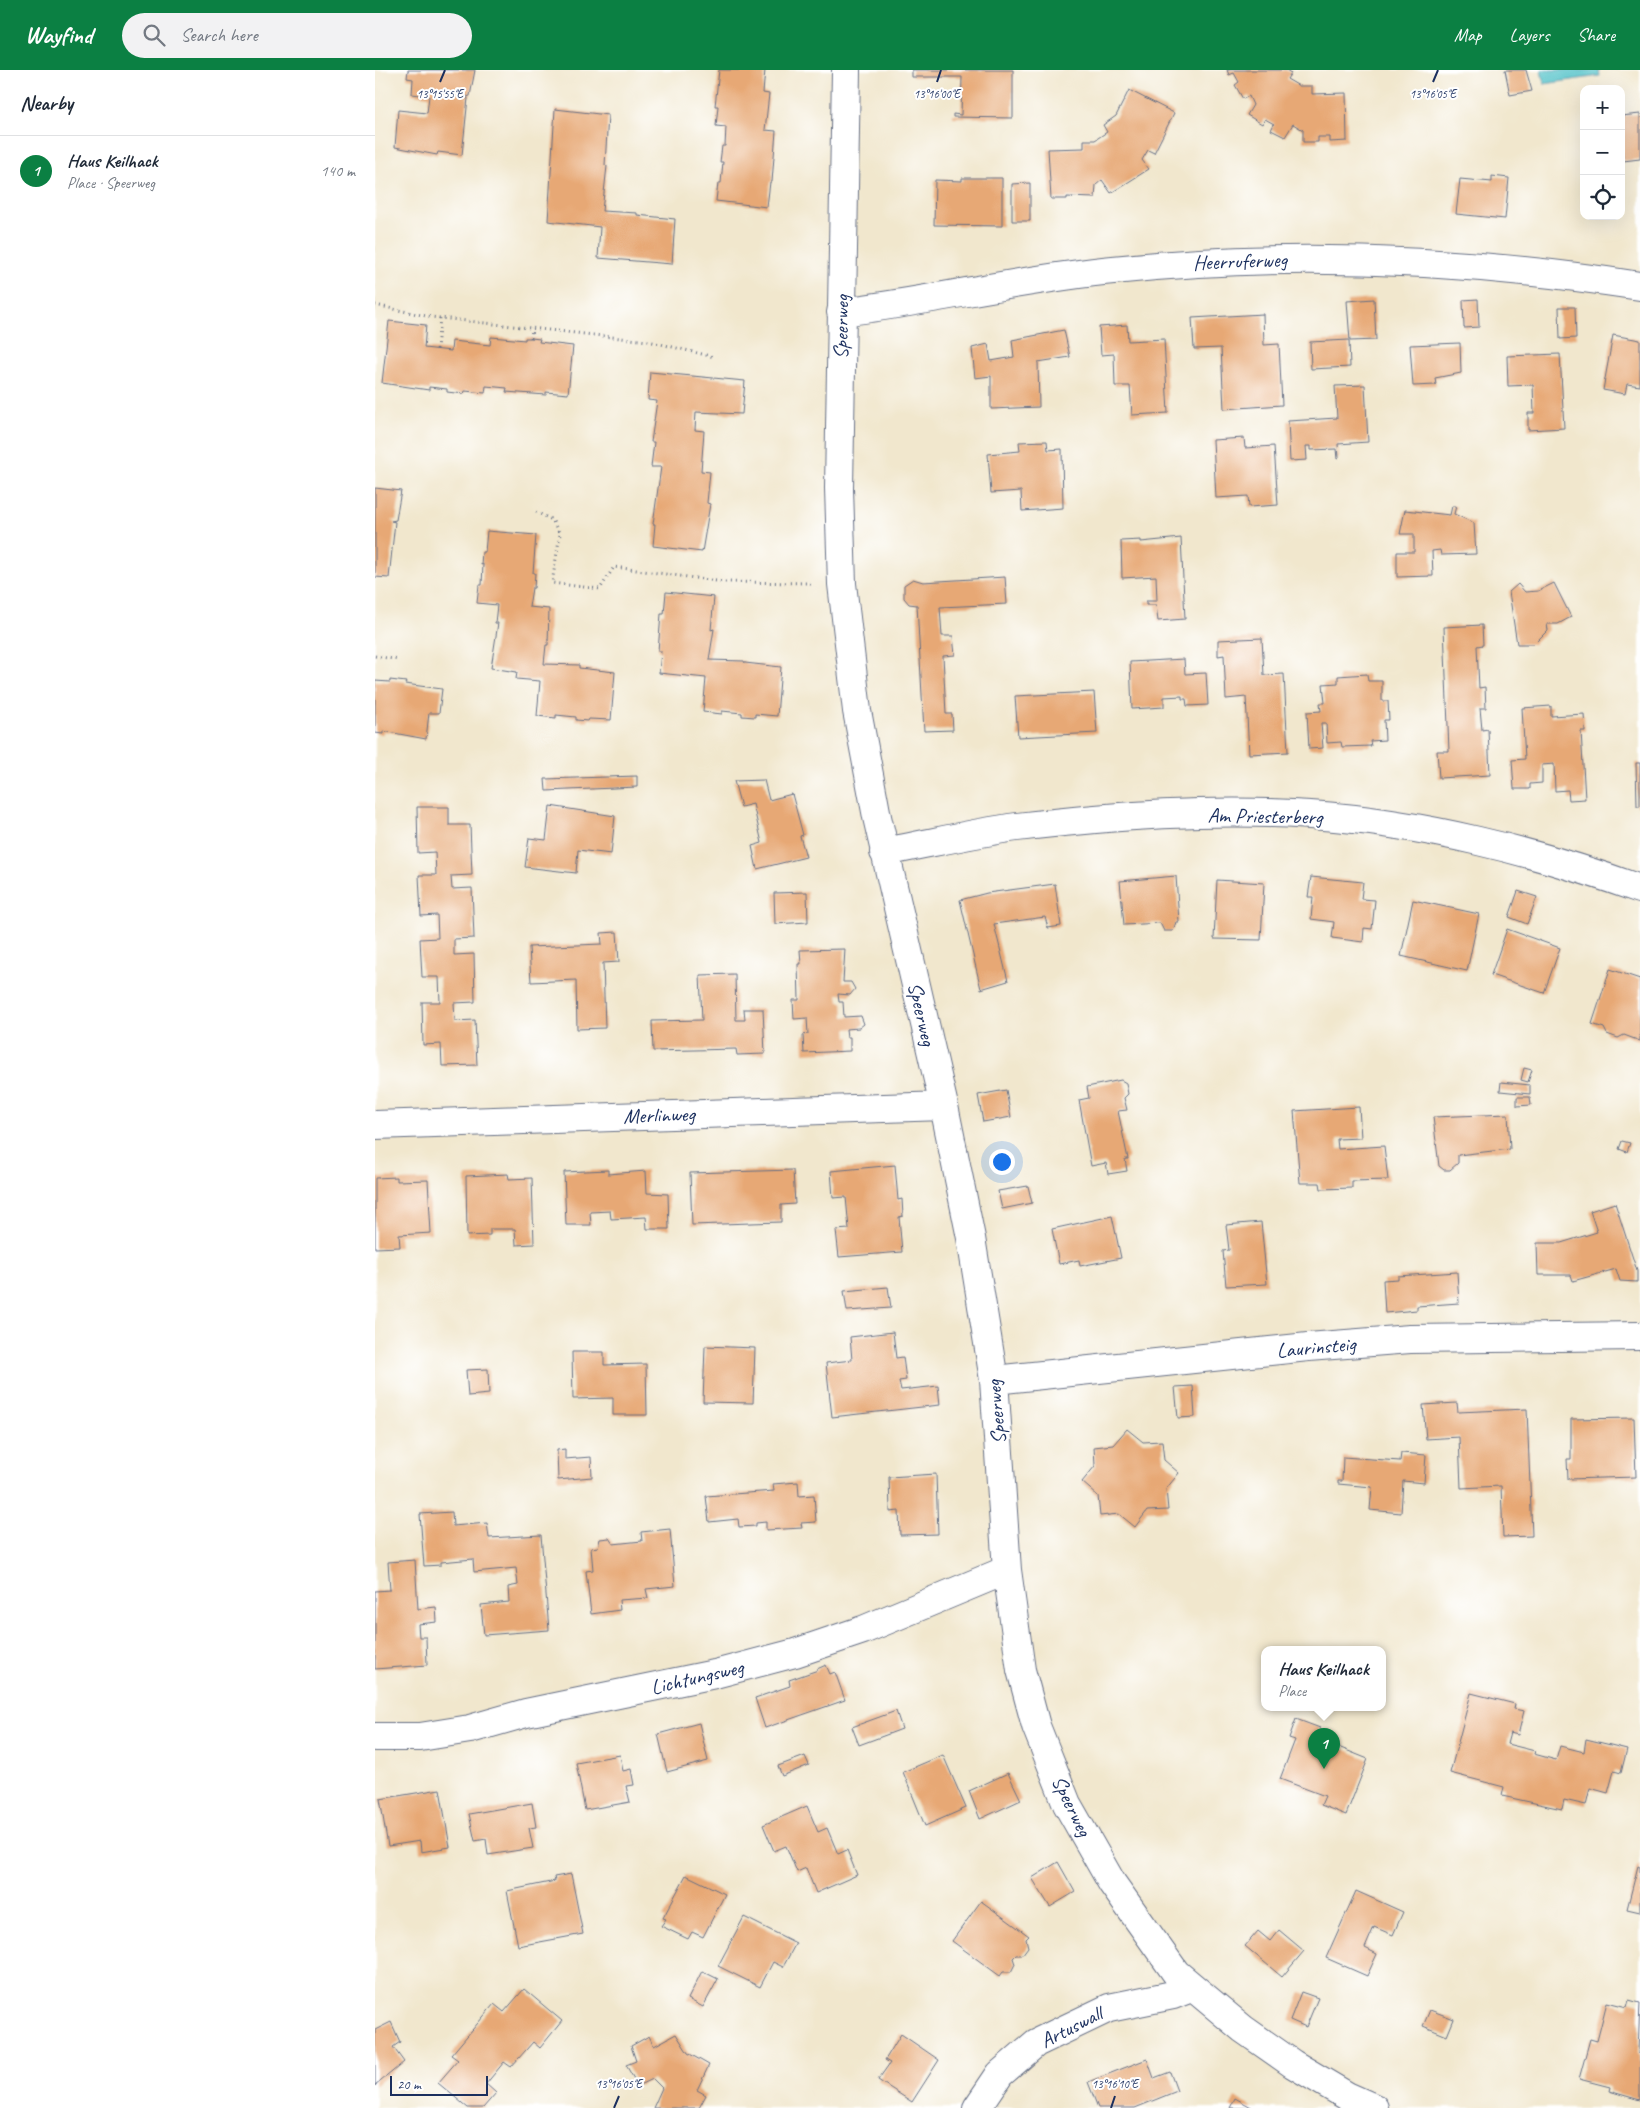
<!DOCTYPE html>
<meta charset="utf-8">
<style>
body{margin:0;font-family:Caveat,sans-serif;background:#f2f2f3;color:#1f2937}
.controls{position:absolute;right:15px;top:15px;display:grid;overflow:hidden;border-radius:10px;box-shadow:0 5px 20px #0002}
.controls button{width:45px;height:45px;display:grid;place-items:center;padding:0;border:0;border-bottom:1px solid #e0e1e3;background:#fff;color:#1f2937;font:25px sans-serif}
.scale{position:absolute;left:15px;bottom:12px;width:98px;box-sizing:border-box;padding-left:5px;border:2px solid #1b2f5e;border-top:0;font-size:14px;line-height:18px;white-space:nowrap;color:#1b2f5e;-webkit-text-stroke:4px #fff;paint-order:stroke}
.you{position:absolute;left:626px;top:1091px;width:18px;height:18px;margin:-12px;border:4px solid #fff;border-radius:50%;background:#1a73e8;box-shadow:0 0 0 8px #1a73e833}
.badge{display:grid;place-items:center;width:32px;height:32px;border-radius:50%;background:#0b8043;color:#fff;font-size:16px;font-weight:700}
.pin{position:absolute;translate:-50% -41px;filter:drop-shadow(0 1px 2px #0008)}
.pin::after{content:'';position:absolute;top:26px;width:18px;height:15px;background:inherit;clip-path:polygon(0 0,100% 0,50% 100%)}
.popup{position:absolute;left:886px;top:1576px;width:125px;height:65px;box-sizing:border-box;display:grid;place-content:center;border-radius:10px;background:#fff;filter:drop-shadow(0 1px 4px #0005);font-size:16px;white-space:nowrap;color:#747a83}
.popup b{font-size:19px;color:#1f2937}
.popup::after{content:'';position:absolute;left:50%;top:100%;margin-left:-10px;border:10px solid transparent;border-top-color:#fff}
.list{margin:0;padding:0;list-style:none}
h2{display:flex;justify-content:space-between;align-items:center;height:65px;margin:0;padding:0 20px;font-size:21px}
h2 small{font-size:16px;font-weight:400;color:#747a83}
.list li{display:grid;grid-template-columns:32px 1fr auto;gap:15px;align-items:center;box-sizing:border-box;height:70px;padding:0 20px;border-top:1px solid #e0e1e3}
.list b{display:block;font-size:19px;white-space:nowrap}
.list p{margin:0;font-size:16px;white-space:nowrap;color:#747a83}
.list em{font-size:16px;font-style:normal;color:#747a83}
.icon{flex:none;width:28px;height:28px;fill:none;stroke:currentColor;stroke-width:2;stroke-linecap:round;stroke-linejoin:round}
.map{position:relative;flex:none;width:1265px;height:2038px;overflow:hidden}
header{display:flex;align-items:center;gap:30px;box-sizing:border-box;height:70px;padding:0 25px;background:#0b8043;color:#fff}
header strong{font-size:24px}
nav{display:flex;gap:28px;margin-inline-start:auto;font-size:18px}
.search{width:350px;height:45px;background:#f2f2f3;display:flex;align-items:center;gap:12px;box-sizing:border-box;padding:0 18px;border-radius:28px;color:#747a83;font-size:19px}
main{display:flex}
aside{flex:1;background:#fff}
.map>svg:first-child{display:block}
.water{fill:#55c3c9;stroke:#387994}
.building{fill:#e7a875}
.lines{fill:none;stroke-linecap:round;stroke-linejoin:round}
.street-casing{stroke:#666f85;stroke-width:30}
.path{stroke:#666f85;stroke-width:3;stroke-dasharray:1 4;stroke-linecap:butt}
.street{stroke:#fff;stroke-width:28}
.ticks{fill:none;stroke:#1b2f5e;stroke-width:2}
.labels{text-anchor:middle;stroke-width:4;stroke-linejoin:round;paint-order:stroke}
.street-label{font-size:21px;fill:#1b2f5e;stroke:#fff}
.ticks-label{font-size:12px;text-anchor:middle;fill:#1b2f5e;stroke:#fff;stroke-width:4;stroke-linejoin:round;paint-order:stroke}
</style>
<header>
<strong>Wayfind</strong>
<div class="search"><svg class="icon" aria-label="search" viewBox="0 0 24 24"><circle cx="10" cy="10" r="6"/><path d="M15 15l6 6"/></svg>Search here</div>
<nav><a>Map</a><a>Layers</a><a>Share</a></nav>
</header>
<main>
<aside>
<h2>Nearby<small></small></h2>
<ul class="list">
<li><span class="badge">1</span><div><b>Haus Keilhack</b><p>Place · Speerweg</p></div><em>140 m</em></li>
</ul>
</aside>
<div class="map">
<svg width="1265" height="2038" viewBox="0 0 1265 2038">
<rect width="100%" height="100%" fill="#fff"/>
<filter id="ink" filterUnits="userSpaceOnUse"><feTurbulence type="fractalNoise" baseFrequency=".02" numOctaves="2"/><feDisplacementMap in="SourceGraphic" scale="10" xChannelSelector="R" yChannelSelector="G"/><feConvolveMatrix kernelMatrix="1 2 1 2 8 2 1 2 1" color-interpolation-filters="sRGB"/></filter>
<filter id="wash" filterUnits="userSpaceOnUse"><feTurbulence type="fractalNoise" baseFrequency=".0096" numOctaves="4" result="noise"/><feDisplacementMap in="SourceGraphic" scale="20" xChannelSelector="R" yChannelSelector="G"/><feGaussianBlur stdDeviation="1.12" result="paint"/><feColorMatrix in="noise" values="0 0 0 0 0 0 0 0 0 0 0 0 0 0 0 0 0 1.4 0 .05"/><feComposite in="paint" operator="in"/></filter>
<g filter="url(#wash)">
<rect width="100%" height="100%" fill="#f1e7cd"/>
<!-- water -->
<path class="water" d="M1166 0H1224L1225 6 1169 14Z"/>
<g id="blocks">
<!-- building -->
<path class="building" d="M33 0H100L95 26 91 27 93 28 87 85 63 82 62 85 20 77 23 40 52 43 54 26 37 24 38 9 32 8Z
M344 0H390L388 23 394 24 390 60 401 61 397 112H395L392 137 341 131 343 113H346L348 92H345L347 76H350L351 57 341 56 343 36H340Z
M537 0H638V48L578 47V44L586 45 587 7H537Z
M852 0H911L916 3 912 9 924 16H937V24L971 23 972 71 955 72V67H943V72H928V60L918 54 910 67 896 60 899 54 890 49 887 54 872 45 878 35 874 26 868 29 860 15 864 12 859 3 854 5Z
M1130 0H1151L1157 21 1135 25Z
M754 20 799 43 779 83 773 80 767 90 774 99 736 123 727 110 721 115 720 128 692 127V129H676L673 79 709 78V70H720L732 62 728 55 741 46Z
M180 39 233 45 230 95 232 96 227 141 262 143V145L300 149 297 194 223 188 225 157 173 151Z
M1265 44V89L1248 91 1246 46Z
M1117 106 1134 108 1130 149 1081 144 1085 109 1117 112Z
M587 108H627V156L559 155 560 110 587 111Z
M655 113V151H637V114Z
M999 229 1001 270 975 271 972 231Z
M1103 229 1104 257 1089 258 1088 230Z
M1184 237H1200L1201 268 1185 269Z
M888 244 889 275 904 274 907 335 849 339 846 278 819 279 817 248Z
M14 251 51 255 49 278 76 281 77 271 115 275 116 267 150 270V268H156L165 269 164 272 198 276 193 324 171 322V325L131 322 132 318 111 316 110 323 90 321 89 324 72 322V319L54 317V320L7 313Z
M752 255 753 271 789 269 793 343 757 345 755 316H740L739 284 726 285 724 257Z
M689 260 695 287 663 292 664 337 616 339V306L600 308 597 278 613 274 616 291 639 287 637 270Z
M1238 265 1265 270V316L1252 314 1250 324 1228 320Z
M974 270 975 297 936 299 935 272Z
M1085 273 1086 303 1060 308 1061 315 1038 316 1035 275Z
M1185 284 1189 358 1153 360V343H1159L1158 315 1133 316 1132 286Z
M275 302 370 311 367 344 321 342 320 360 329 361 326 401 335 402 332 433 335 434 327 482 278 476 280 454H278L286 397H276L279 372H276L282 331 273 330Z
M990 315 993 372 963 374 964 388 962 389 961 379 936 380V376H931L932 390 915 391 913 351 962 348 960 316Z
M869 368 870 378 899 376 903 435 874 437 873 426 841 428 838 370Z
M672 371 673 380 687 379 688 438 647 441 646 421 616 423 613 384 645 381 644 372Z
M0 418 26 421 21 450 16 451 20 452 14 508 0 507Z
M1077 436H1081L1079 444 1099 453 1101 484 1066 485 1065 480 1057 481 1058 506 1022 507V482H1039V464H1025L1030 440 1075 445Z
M112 461 161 465 158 503H160L159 518H157L154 537 174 539 173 575H171L169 594 204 595V598L240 602 236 650 214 649 213 651 201 650V647L181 645V648L162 646 165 611 141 609 142 602 116 598 123 553H120L122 535 102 533 104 515H107L108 494 106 495 107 482H110Z
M806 468 810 549 783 551 781 535H771V531H782L781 506 747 508 746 471 766 470V472Z
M630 507 632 534 565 537 567 566H578L580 585 568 586 571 644H577L578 660 549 661 542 535 534 534 529 528V515L538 509 548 512Z
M1179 513 1196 547 1183 554H1172L1173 560 1159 574H1142L1134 522 1143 514 1150 522 1163 521Z
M291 522 339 527 336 560 339 559 334 590 369 591 370 593 406 597 402 646 380 644V647L367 646V643L347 641V644L328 642 331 608 284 603 286 581H283L286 544H289Z
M1107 555 1108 575 1102 576 1104 618 1110 617 1111 638H1105L1107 660 1113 659 1115 705 1064 708 1062 681H1074L1069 557Z
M887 568 889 605 909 604 913 682 874 684 871 627 851 629 849 585 843 586V570Z
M809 589 810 604 831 603 833 635 812 636 811 629H807V626L789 627V637L757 639 755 592Z
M992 604 993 611H1007V631H1013L1014 650H1009L1010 670 995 671 996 676 967 677 966 672 952 673 951 653H946L948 678 934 679 932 642 946 641 945 633H950L948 614 963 613V606Z
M15 610 31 612 30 614 67 619 64 643H54L51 669 8 661V664L0 663V611L15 612Z
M719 622 722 663 643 667 640 626Z
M1176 636V646L1209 644 1210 661H1206L1210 729 1194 730 1193 720 1180 721 1179 694 1167 695V713L1155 714V719H1139L1137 690 1150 689 1147 638Z
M1261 693H1265V736H1262Z
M262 706V717L171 721 170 709Z
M389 710 394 730 417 724 428 765 425 766 431 787 382 799 377 776 387 773 378 734 366 737 359 711Z
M175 736 240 746 236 784 203 780 201 803 150 797 154 768 171 770Z
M42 737H74V755H95L97 805 76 806 77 819 97 818 99 868 79 869V885L99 884 100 932 79 933 80 951 100 950 102 995 67 996 66 974 48 975 47 932H65L64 907H47L45 869 63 868 62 845 46 846 44 805H61L60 782 43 783Z
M801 806 804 852H801L798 861H789L785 853 749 855 745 811Z
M936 807 988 812 986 829 1000 830 997 859 989 858 988 872 957 868 959 852 936 849 938 827H933Z
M842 810 889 813 886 870 839 869Z
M680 814 686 856 673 858 670 847 619 854 633 911 606 919 585 830 612 823Z
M1143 821 1162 827 1152 854 1134 847Z
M432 822 433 852 400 854 399 823Z
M1038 830 1104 844 1092 901 1026 886Z
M1132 859 1185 878 1169 923 1116 905Z
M242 862 244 892 228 893 230 958 202 959 201 910 156 912 154 877 227 874 226 863Z
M470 879 468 912H476L480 919 475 925 463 924 464 932H468L469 947 486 946 489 954 484 958 471 959 472 967H475V981L429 983 428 965 433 964 432 948 419 949 418 930H424L423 894H426L425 880Z
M1235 899 1265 909V971L1249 965 1243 968 1232 964 1229 958 1217 954Z
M360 904 361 950H370L369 939H388L390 984 362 985 361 979 278 981 277 951 327 950 325 905Z
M1149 998 1157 1000 1153 1012 1146 1010Z
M746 1010 751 1013 753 1024 749 1028 752 1040 743 1041 753 1089H750L752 1101 733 1104 731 1093 716 1096 704 1030 714 1028 712 1017Z
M1126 1012 1155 1015V1024L1125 1021Z
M631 1020 636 1047 608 1052 603 1025Z
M1142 1027H1155L1156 1035 1142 1036Z
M984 1037 986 1068 962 1069 963 1079 1009 1076 1013 1110 977 1111V1118L946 1119 945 1113H925L919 1041Z
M1133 1044 1135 1079 1083 1085V1093L1075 1100H1069L1064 1096 1058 1047Z
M1247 1071 1255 1073 1252 1082 1244 1079Z
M520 1095 523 1130 527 1129 528 1146 524 1147 527 1182 464 1187 461 1160 474 1159 471 1127 458 1128 456 1101Z
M233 1100V1104L271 1101 272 1123 293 1124 294 1159H272L271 1147 236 1149 235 1141 215 1142 216 1155H191L189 1102Z
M418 1100 420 1134 406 1135V1152L317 1155 315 1103Z
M133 1104 134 1109 157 1108 159 1174 141 1175 140 1159H115V1165L92 1166 91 1106Z
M22 1107V1111L53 1110 56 1163 24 1165 25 1177 0 1178V1108Z
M653 1116 657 1133 627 1139 623 1121Z
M1240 1133 1262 1201V1212L1245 1211 1241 1199 1198 1211 1196 1205H1163L1162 1173H1186L1222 1162 1215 1141Z
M737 1146 746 1188 705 1196 704 1190 684 1194 677 1159Z
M886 1152 892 1214 851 1216 848 1181 854 1180 851 1155Z
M1082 1202 1084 1233 1042 1236V1240L1010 1243 1008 1210 1023 1209V1206Z
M513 1217 516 1238 472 1241 469 1221Z
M518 1262 521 1288 528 1287 531 1310 524 1311 526 1320 563 1316 565 1335 457 1347 451 1293 477 1290 475 1267Z
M330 1276 380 1278 378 1333 328 1332Z
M197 1282H229V1295L271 1294 272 1345H238V1328L198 1329Z
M113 1299 114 1324 93 1326 91 1300Z
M818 1316 820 1347 803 1348 800 1317Z
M1082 1333 1083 1342 1152 1339 1157 1466 1128 1467 1126 1416 1086 1418 1084 1367 1051 1369 1048 1335Z
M1259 1348 1261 1407 1193 1409 1192 1389H1196V1349Z
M752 1359 768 1372 787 1371 789 1390 804 1403 791 1419 793 1440 772 1441 760 1457 744 1444 725 1446 723 1426 707 1412 720 1396 719 1377 738 1375Z
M190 1379V1389L216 1387 217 1407 183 1410 182 1380Z
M1026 1383 1051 1385 1049 1413 1028 1411 1026 1443 995 1440 997 1417 963 1414V1411H967L968 1387 1025 1391Z
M561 1404 563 1464 525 1465 524 1441 515 1442 514 1407Z
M423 1412 424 1426 439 1425 441 1452 426 1453 427 1458 391 1460V1452L381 1453V1456L364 1457 363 1449 334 1452 331 1426 399 1421 398 1414Z
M77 1442 78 1456 112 1453 114 1468 166 1465 174 1560 109 1565 106 1535 134 1532 133 1517 143 1515 141 1498 99 1502 98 1489 66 1492V1495L49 1496 45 1444Z
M295 1459 300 1516 271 1519 273 1528 244 1530 245 1540 216 1544 211 1501 218 1500 216 1478 223 1477 225 1469 234 1468 238 1474 267 1471 266 1462Z
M40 1490 43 1539 61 1537 62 1552 43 1554 44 1567H51L52 1595 0 1599V1521L15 1520 13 1492Z
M451 1595 455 1604 460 1602 470 1630 390 1658 380 1628 415 1616 414 1610 443 1600 442 1599Z
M1096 1623 1140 1634 1139 1639 1149 1641 1143 1665 1135 1663 1132 1674 1160 1681 1159 1684 1181 1690 1185 1676 1209 1682 1211 1669 1252 1679 1246 1703 1239 1701 1233 1723 1215 1718 1211 1735 1189 1730 1187 1739 1127 1726 1129 1717 1075 1703Z
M521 1641 527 1659 484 1675 477 1657Z
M921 1649 945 1658 941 1668 993 1689 971 1745 946 1735 950 1726 905 1709 920 1670 914 1668Z
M324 1653 333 1691 292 1702 283 1664Z
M245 1685 248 1701 256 1699 259 1715 251 1716 255 1732 210 1740 201 1693Z
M568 1685 591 1738 550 1756 528 1702Z
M430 1686 434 1695 407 1706 403 1696Z
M633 1703 646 1730 605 1749 594 1721Z
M65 1719 75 1777 46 1782 45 1771 13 1776 5 1729Z
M157 1733 161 1757 154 1758 158 1778 113 1785 111 1769 100 1771 94 1744Z
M432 1736 443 1762 452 1758 463 1784 472 1780 482 1805 441 1823 431 1798 422 1802 411 1776 399 1781 388 1755Z
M683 1792 700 1822 675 1837 657 1808Z
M1263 1796 1265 1797V1842L1252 1839Z
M196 1804 208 1864 143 1876 132 1821 180 1811 179 1807Z
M311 1805 350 1824 328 1867 317 1862 313 1869 286 1856 291 1849 288 1848Z
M981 1821 1028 1842 1018 1865 999 1857 990 1878 1002 1884 992 1906 951 1888Z
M606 1831 654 1866 651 1869 653 1877 647 1885H641L638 1888 640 1894 636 1902H628L625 1906 577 1871Z
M369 1847 421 1873 408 1897 398 1892 385 1917 343 1896Z
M904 1860 929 1881 907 1907 870 1876 883 1861 895 1871Z
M327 1901 343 1909 328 1937 313 1929Z
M149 1919 187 1951 165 1978 158 1972 136 1997 129 1992 111 2014 121 2023 108 2038H93L63 2013 83 1990 76 1985 119 1934 129 1942Z
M926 1922 943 1928 931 1957 915 1950Z
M1254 1930 1265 1933 1263 1983 1265 1984V2030L1234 2021 1235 2017 1204 2009 1215 1969 1222 1971 1232 1932 1252 1937Z
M1055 1940 1079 1949 1072 1966 1048 1956Z
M16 1952 25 1972 18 1977 29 1992 0 2016V1960Z
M301 1964 313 1983 334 1995 322 2020 331 2025 324 2038H278L287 2018 278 2009 263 2016 251 1995 261 1991 256 1976 274 1966 279 1976Z
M526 1964 564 1990 537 2032 503 2010 515 1993 510 1990Z
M772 1989 779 2008 795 2002 802 2021 760 2038H723L713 2012Z
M860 2028 878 2038H855Z"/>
</g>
</g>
<g filter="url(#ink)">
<use href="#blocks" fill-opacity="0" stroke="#666f85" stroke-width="1"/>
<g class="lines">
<defs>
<path id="street" d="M471 0 464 418 467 514 482 641 502 747 569 1036 596 1168 619 1310 632 1500 646 1600 661 1656 692 1734 737 1813 801 1903 868 1959 918 1994 972 2026 999 2038
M466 242C557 231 646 209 738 200 914 181 1090 189 1265 216
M509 782C553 774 597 763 642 757 738 746 838 738 935 745 1044 752 1162 782 1265 819
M0 1055 569 1036
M619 1310 933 1277 1035 1269 1265 1266
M0 1667H45L95 1659 151 1643 340 1604 420 1583 488 1560 632 1500
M602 2038 625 2004 661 1973 734 1938 798 1925 816 1918"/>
</defs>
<!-- street casing -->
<use href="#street" class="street-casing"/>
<!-- path -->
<path class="path" d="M0 235 56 247 273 271 339 287
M156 268 157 258
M62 279 65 248
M161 442 177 450 185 464 177 513 225 519 239 497 349 512 436 513
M0 586 24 590"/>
<!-- street -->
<use href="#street" class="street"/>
</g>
</g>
<!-- ticks -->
<path class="ticks" d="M65 12 70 0M562 12 566 0M1058 12 1063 0M239 2038 244 2026M736 2038 740 2026"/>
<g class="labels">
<!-- street labels -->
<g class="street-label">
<text transform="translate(865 191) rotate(-2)" y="7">Heerruferweg</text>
<text transform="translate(466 257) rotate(-89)" y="7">Speerweg</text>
<text transform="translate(890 746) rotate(1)" y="7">Am Priesterberg</text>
<text transform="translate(547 944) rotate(77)" y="7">Speerweg</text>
<text transform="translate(284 1045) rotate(-2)" y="7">Merlinweg</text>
<text transform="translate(941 1277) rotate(-5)" y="7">Laurinsteig</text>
<text transform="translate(621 1342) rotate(-95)" y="7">Speerweg</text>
<text transform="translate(322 1607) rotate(-13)" y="7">Lichtungsweg</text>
<text transform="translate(697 1736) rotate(64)" y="7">Speerweg</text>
<text transform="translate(696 1957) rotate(-27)" y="7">Artuswall</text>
</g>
</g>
<g class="ticks-label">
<text x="65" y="28">13°15'55"E</text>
<text x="562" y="28">13°16'00"E</text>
<text x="1058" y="28">13°16'05"E</text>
<text x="244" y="2018">13°16'05"E</text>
<text x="740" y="2018">13°16'10"E</text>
</g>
</svg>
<div class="controls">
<button>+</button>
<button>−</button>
<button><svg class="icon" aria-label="locate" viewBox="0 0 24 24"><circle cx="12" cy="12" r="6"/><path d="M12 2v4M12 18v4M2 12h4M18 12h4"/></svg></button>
</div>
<div class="scale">20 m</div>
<div class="you"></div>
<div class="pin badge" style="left:949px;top:1699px">1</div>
<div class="popup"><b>Haus Keilhack</b>Place</div>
</div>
</main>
